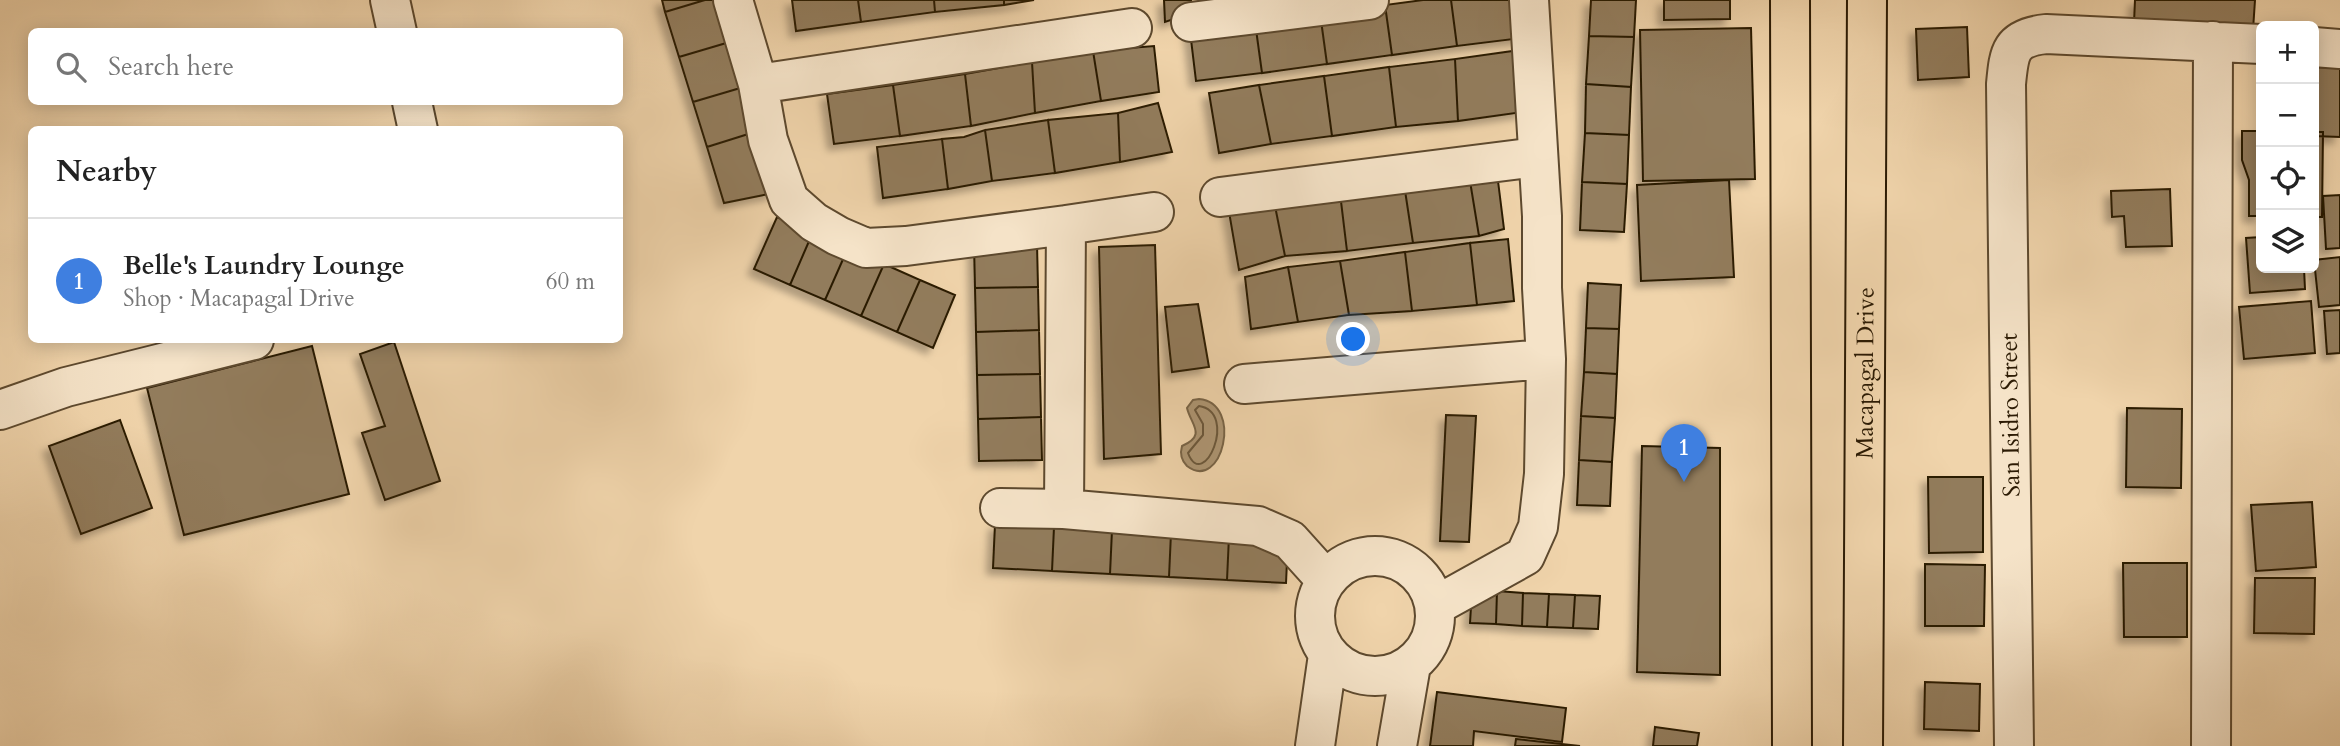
<!DOCTYPE html>
<meta charset="utf-8">
<style>
body{margin:0;font-family:Cardo,serif;background:#f2f2f2;color:#222}
.controls{position:absolute;right:21px;top:21px;display:grid;overflow:hidden;border-radius:10px;box-shadow:0 4px 18px #0003}
.controls button{width:63px;height:63px;display:grid;place-items:center;padding:0;border:0;border-bottom:2px solid #e0e0e0;background:#fff;color:#222;font:35px sans-serif}
.you{position:absolute;left:1354px;top:340px;width:24px;height:24px;margin:-18px;border:5px solid #fff;border-radius:50%;background:#1a73e8;box-shadow:0 0 0 10px #1a73e833}
.badge{display:grid;place-items:center;width:46px;height:46px;border-radius:50%;background:#8f2418;color:#fff;font-size:23px;font-weight:700}
.pin{position:absolute;translate:-50% -58px;filter:drop-shadow(0 2px 4px #0008)}
.pin::after{content:'';position:absolute;top:37px;width:24px;height:21px;background:inherit;clip-path:polygon(0 0,100% 0,50% 100%)}
.list{margin:0;padding:0;list-style:none}
h2{display:flex;justify-content:space-between;align-items:center;height:91px;margin:0;padding:0 28px;font-size:30px}
h2 small{font-size:23px;font-weight:400;color:#767676}
.list li{display:grid;grid-template-columns:46px 1fr auto;gap:21px;align-items:center;box-sizing:border-box;height:126px;padding:0 28px;border-top:2px solid #e0e0e0}
.list b{display:block;font-size:26px;white-space:nowrap}
.list p{margin:0;font-size:23px;white-space:nowrap;color:#767676}
.list em{font-size:23px;font-style:normal;color:#767676}
.icon{flex:none;width:38px;height:38px;fill:none;stroke:currentColor;stroke-width:2;stroke-linecap:round;stroke-linejoin:round}
.map{position:relative;flex:none;width:2340px;height:746px;overflow:hidden}
.search{position:absolute;background:#fff;box-shadow:0 4px 18px #0003;left:28px;top:28px;width:595px;height:77px;display:flex;align-items:center;gap:18px;box-sizing:border-box;padding:0 24px;border-radius:10px;color:#767676;font-size:26px}
.panel{position:absolute;background:#fff;box-shadow:0 4px 18px #0003;left:28px;top:126px;width:595px;height:217px;border-radius:10px}
.map>svg:first-child{display:block}
.water{fill:#ad9572;stroke:#796446;stroke-width:2}
.lines{fill:none;stroke-linecap:round;stroke-linejoin:round}
.shore{stroke:#6c583b;stroke-width:2}
.building{fill:#927b5b;stroke:#2c1b04;stroke-width:2;filter:url(#shadow)}
.minor-casing{stroke:#5d492e;stroke-width:42}
.major-casing{stroke:#2c1b04;stroke-width:42}
.minor{stroke:#f5e3c8;stroke-width:38}
.major{stroke:#f0d4ab;stroke-width:38}
.labels{text-anchor:middle;stroke-width:5;stroke-linejoin:round;paint-order:stroke}
.street-label{font-size:24px;fill:#2c1b04;stroke:#f5e3c8}
</style>
<div class="map">
<svg width="2340" height="746" viewBox="0 0 2340 746">
<defs>
<filter id="shadow"><feDropShadow dx="-6" dy="6" stdDeviation="3.5" flood-color="#0004"/></filter>
</defs>
<rect width="100%" height="100%" fill="#f0d4ab"/>
<filter id="stains"><feTurbulence type="fractalNoise" baseFrequency=".00286" numOctaves="4"/><feColorMatrix values="0 0 0 0 .2 0 0 0 0 .09 0 0 0 0 .02 0 0 0 .5 -.17"/></filter>
<radialGradient id="worn" r=".72"><stop offset=".6" stop-color="#630" stop-opacity="0"/><stop offset="1" stop-color="#630" stop-opacity=".3"/></radialGradient>
<!-- water -->
<path class="water" d="M1199 399C1244 403 1222 493 1187 466 1181 460 1180 453 1182 446 1207 435 1191 425 1187 408L1193 400Z"/>
<g class="lines">
<!-- shore -->
<path class="shore" d="M1199 406C1239 412 1203 493 1188 453L1203 435V424L1195 410Z"/>
</g>
<!-- building -->
<path class="building" d="M662 0H705L665 12Z
M705 0H721L733 41 679 57 665 12Z
M792 0H858L861 22 796 31Z
M858 0H934L935 12 861 22Z
M934 0H1004V5L935 12Z
M1004 0H1034L1004 5Z
M1164 0H1191L1192 13 1165 22Z
M1423 0H1451L1457 46 1392 55 1385 5Z
M1451 0H1517L1522 38 1457 46Z
M1591 0H1636L1634 37 1589 36Z
M1664 0H1730V19L1664 20Z
M2135 0H2255L2253 30 2134 23Z
M1385 5 1392 55 1327 64 1320 13Z
M1320 13 1327 64 1262 73 1255 22Z
M1255 22 1262 73 1196 81 1190 31Z
M1967 27 1969 77 1918 80 1916 29Z
M1751 28 1755 179 1643 181 1640 30Z
M1589 36 1634 37 1631 87 1586 84Z
M733 41 747 86 693 102 679 57Z
M1154 46 1159 92 1101 101 1093 51Z
M1520 50 1523 112 1458 121 1455 59Z
M1093 51 1101 101 1035 113 1032 62Z
M1455 59 1458 121 1396 127 1389 67Z
M1032 62 1035 113 971 126 965 74Z
M1389 67 1396 127 1332 136 1324 76Z
M2314 67 2340 68V137L2314 136Z
M965 74 971 126 900 136 893 85Z
M1324 76 1332 136 1271 144 1259 85Z
M1586 84 1631 87 1629 135 1585 133Z
M893 85 900 136 834 144 827 94Z
M1259 85 1271 144 1219 153 1209 93Z
M747 86 761 130 707 147 693 102Z
M1158 103 1172 152 1120 162 1118 113Z
M1118 113 1120 162 1055 173 1048 120Z
M1048 120 1055 173 992 181 985 130Z
M761 130 774 193 724 203 707 147Z
M985 130 992 181 948 189 942 139 964 137Z
M2242 131H2261V216H2249V180L2242 160Z
M2314 132H2323L2322 217H2314Z
M1585 133 1629 135 1627 184 1582 182Z
M942 139 948 189 883 198 877 147Z
M1497 173 1504 229 1479 236 1469 175Z
M1469 175 1479 236 1413 243 1404 184Z
M1729 180 1734 277 1641 281 1637 185Z
M1582 182 1627 184 1624 232 1580 230Z
M1404 184 1413 243 1347 251 1340 193Z
M2170 189 2172 246 2126 247 2124 216 2112 217 2111 191Z
M1340 193 1347 251 1285 256 1274 201Z
M2340 195V248L2326 249 2323 196Z
M1274 201 1285 256 1239 270 1228 206Z
M777 217 813 232 790 285 754 269Z
M813 232 848 248 825 300 790 285Z
M2261 237V268H2304L2305 289 2250 293 2246 238Z
M1508 239 1514 301 1477 305 1470 243Z
M1470 243 1477 305 1412 311 1405 252Z
M1037 244 1038 287 975 288 974 245Z
M1155 245 1161 454 1104 459 1099 247Z
M848 248 884 264 861 316 825 300Z
M1405 252 1412 311 1349 315 1340 261Z
M2340 257V305L2319 307 2314 260Z
M1340 261 1349 315 1298 322 1288 267Z
M884 264 920 280 897 332 861 316Z
M1288 267 1298 322 1251 329 1245 277Z
M920 280 955 295 933 348 897 332Z
M1588 283 1621 285 1619 329 1586 328Z
M1038 287 1039 330 976 332 975 288Z
M2311 301 2315 353 2244 359 2239 307Z
M1198 304 1209 367 1172 372 1165 307Z
M2340 310V353L2327 354 2324 311Z
M1586 328 1619 329 1617 374 1584 372Z
M1039 330 1040 374 977 375 976 332Z
M394 342 440 481 385 500 362 433 385 426 360 354Z
M312 346 349 494 184 535 147 388Z
M1584 372 1617 374 1615 418 1581 416Z
M1040 374 1041 417 978 419 977 375Z
M2127 408 2182 409 2181 488 2126 487Z
M1446 415 1476 416 1469 542 1440 541Z
M1581 416 1615 418 1612 462 1579 460Z
M1041 417 1042 460 979 461 978 419Z
M120 420 152 508 81 534 49 446Z
M1642 446 1720 448V675L1637 672Z
M1579 460 1612 462 1610 506 1577 505Z
M1928 477H1983V552L1929 553Z
M2312 502 2316 567 2256 571 2251 505Z
M995 524 1054 527 1052 571 993 568Z
M1054 527 1112 530 1110 574 1052 571Z
M1112 530 1171 533 1169 577 1110 574Z
M1171 533 1229 536 1227 580 1169 577Z
M1229 536 1288 539 1286 583 1227 580Z
M2123 563H2187V637H2124Z
M1925 564 1985 565 1984 626H1925Z
M2255 578H2315L2314 634 2254 633Z
M1472 590 1497 591 1496 624 1470 623Z
M1497 591 1523 593 1522 626 1496 624Z
M1523 593 1549 594 1547 627 1522 626Z
M1549 594 1575 595 1573 628 1547 627Z
M1575 595 1600 596 1598 629 1573 628Z
M1925 682 1980 684 1979 731 1924 729Z
M1437 692 1566 708 1562 742 1474 731 1473 746H1430Z
M1655 727 1699 733 1697 746H1653Z
M1516 739 1580 746H1515Z"/>
<g class="lines">
<defs>
<path id="minor" d="M390 0 397 32
M733 0 758 84 768 140 789 200 814 222 838 236 866 248 906 246 1066 225 1064 509 1258 526 1290 540 1326 580
M1191 22 1369 0
M2314 47 2340 49
M758 84 1132 28
M412 102 418 130
M1220 197 1537 157
M1066 225 1154 212
M1244 384 1546 359
M0 410 66 387 254 340
M1000 508 1064 509
M1315 616a60 60 0 1 1 120 0a60 60 0 1 1-120 0Z
M1435 606 1525 556 1538 527 1544 474 1546 359 1542 288V216L1529 0
M1315 746 1328 655
M1397 746 1411 665
M2014 746 2006 84C2009 52 2010 38 2046 34L2261 44
M2211 746 2213 41"/>
<g id="major">
<path d="M1790 0 1792 746"/>
<path id="s1" d="M1863 746 1867 0"/>
</g>
</defs>
<!-- minor casing -->
<use href="#minor" class="minor-casing"/>
<!-- major casing -->
<use href="#major" class="major-casing"/>
<!-- minor -->
<use href="#minor" class="minor"/>
<!-- major -->
<use href="#major" class="major"/>
</g>
<g class="labels">
<!-- street labels -->
<g class="street-label">
<text dy="8" stroke="none"><textPath href="#s1" startOffset="373">Macapagal Drive</textPath></text>
<text transform="translate(2010 415) rotate(-91)" y="8">San Isidro Street</text>
</g>
</g>
<rect width="100%" height="100%" filter="url(#stains)"/>
<rect width="100%" height="100%" fill="url(#worn)"/>
</svg>
<div class="controls">
<button>+</button>
<button>−</button>
<button><svg class="icon" aria-label="locate" viewBox="0 0 24 24"><circle cx="12" cy="12" r="6"/><path d="M12 2v4M12 18v4M2 12h4M18 12h4"/></svg></button>
<button><svg class="icon" aria-label="layers" viewBox="0 0 24 24"><path d="M12 4l9 5-9 5-9-5zM3 14l9 5 9-5"/></svg></button>
</div>
<div class="you"></div>
<div class="pin badge" style="left:1684px;top:482px;background:#3f7fe0">1</div>
<div class="search"><svg class="icon" aria-label="search" viewBox="0 0 24 24"><circle cx="10" cy="10" r="6"/><path d="M15 15l6 6"/></svg>Search here</div>
<section class="panel">
<h2>Nearby<small></small></h2>
<ul class="list">
<li><span class="badge" style="background:#3f7fe0">1</span><div><b>Belle's Laundry Lounge</b><p>Shop · Macapagal Drive</p></div><em>60 m</em></li>
</ul>
</section>
</div>
